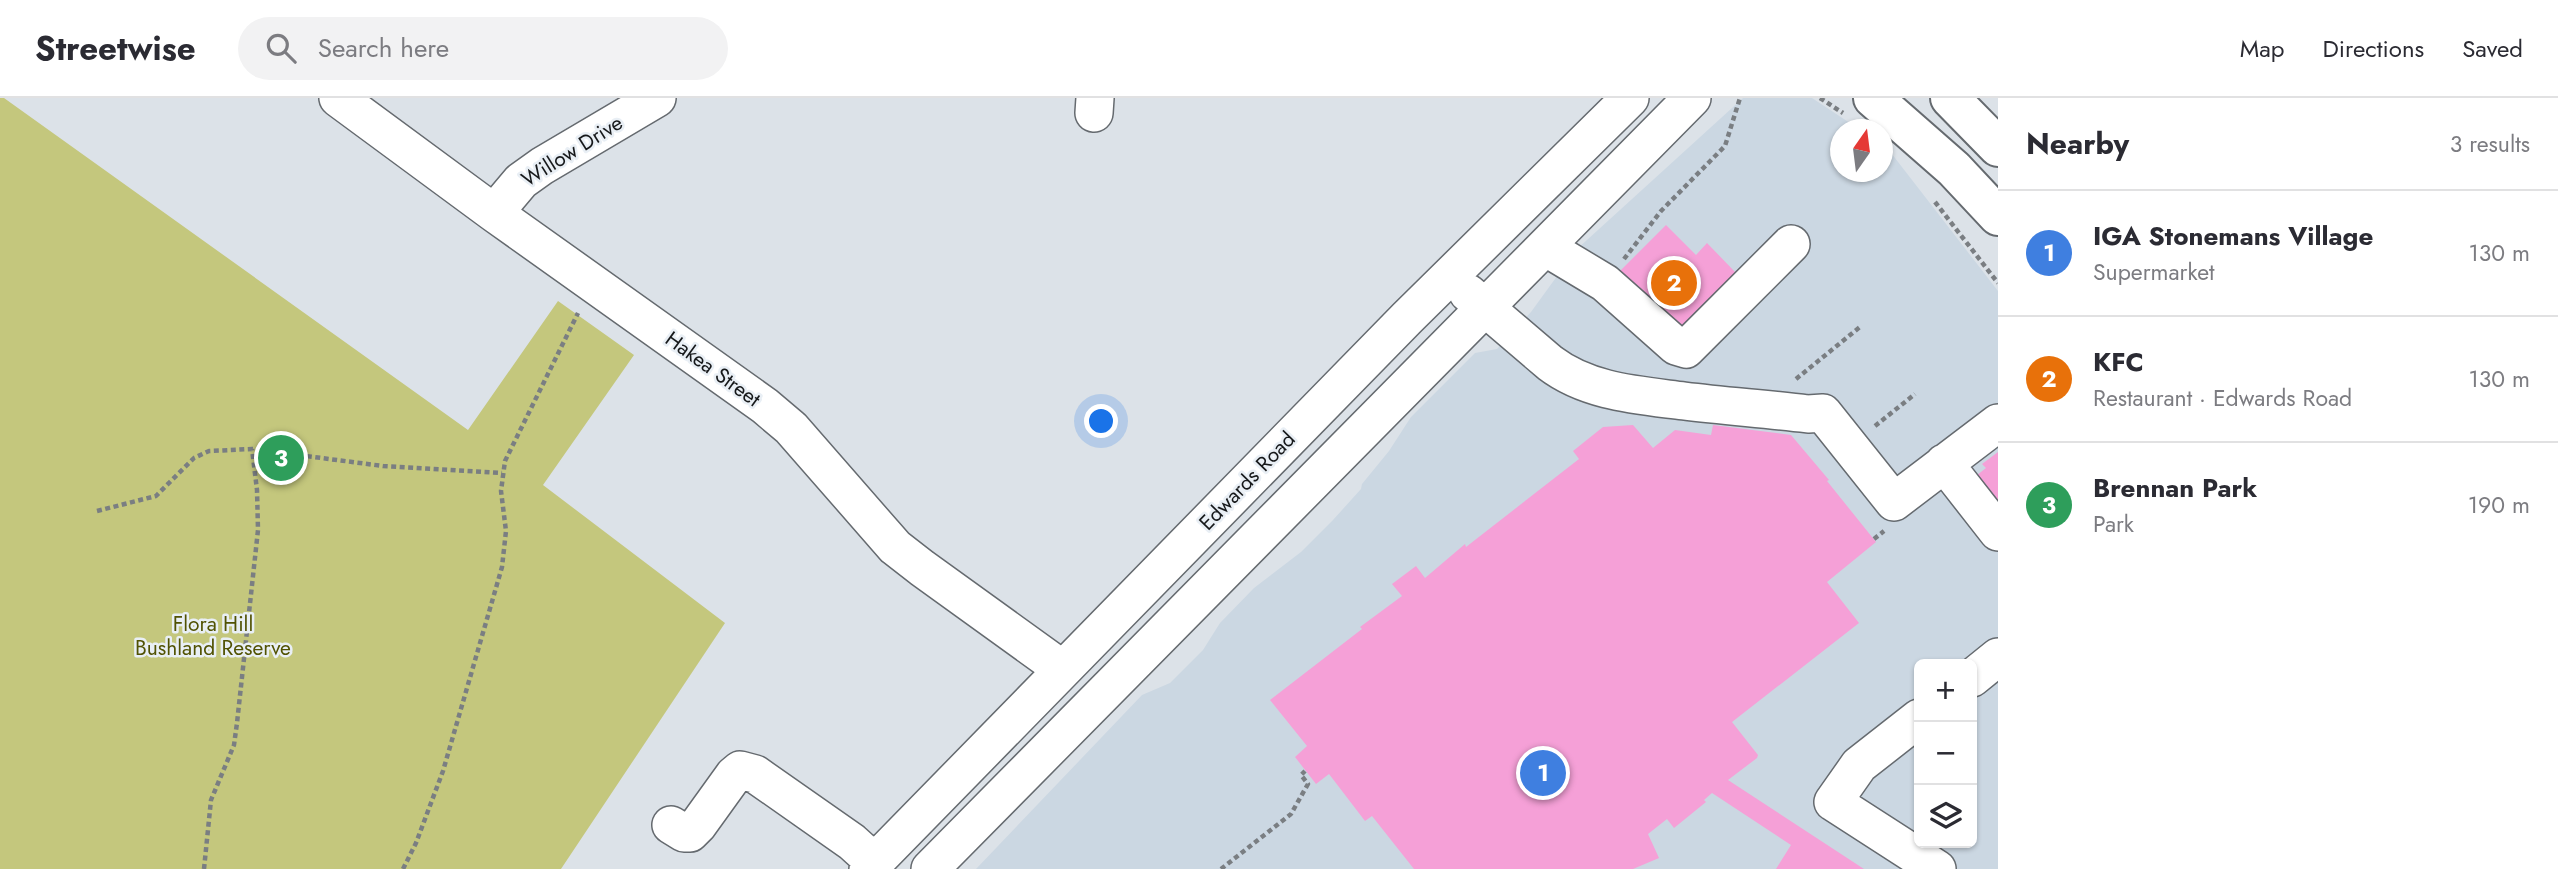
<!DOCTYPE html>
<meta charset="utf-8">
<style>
body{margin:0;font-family:Jost,sans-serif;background:#f2f2f3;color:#2b2b33}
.controls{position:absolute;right:21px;bottom:21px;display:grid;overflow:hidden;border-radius:10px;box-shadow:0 2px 5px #0004}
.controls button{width:63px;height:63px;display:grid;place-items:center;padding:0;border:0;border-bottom:2px solid #e1e1e2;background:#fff;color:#2b2b33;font:35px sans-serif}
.compass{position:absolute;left:1830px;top:21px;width:63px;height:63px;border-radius:50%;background:#fff;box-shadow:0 2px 5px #0004;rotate:14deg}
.you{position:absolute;left:1102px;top:324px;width:24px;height:24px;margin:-18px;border:5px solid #fff;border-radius:50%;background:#1a73e8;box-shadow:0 0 0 10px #1a73e833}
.badge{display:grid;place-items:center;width:46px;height:46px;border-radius:50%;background:#0b8043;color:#fff;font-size:23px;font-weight:700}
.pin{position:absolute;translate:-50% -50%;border:4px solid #fff;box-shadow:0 2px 7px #0006}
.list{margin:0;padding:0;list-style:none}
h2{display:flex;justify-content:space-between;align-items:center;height:91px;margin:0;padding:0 28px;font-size:30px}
h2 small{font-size:23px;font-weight:400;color:#7c7c81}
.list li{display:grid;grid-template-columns:46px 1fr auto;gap:21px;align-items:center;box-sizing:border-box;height:126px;padding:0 28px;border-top:2px solid #e1e1e2}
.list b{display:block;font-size:26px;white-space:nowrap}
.list p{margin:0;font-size:23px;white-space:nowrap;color:#7c7c81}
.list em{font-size:23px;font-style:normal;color:#7c7c81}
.icon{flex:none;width:38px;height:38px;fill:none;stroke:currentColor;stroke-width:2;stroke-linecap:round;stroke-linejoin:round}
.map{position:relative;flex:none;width:1998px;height:771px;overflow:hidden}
header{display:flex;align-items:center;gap:42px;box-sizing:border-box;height:98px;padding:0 35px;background:#fff;border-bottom:2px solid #e1e1e2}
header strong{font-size:33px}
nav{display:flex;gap:38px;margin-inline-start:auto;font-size:24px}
.search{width:490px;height:63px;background:#f2f2f3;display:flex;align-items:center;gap:18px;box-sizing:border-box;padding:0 24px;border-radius:38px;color:#7c7c81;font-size:26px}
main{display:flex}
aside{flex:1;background:#fff}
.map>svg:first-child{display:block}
.built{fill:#cbd7e2;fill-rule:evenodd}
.green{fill:#c4c77d}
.building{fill:#f5a0d7}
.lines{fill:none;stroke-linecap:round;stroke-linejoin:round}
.minor-casing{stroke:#656a6f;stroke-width:40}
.major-casing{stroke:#656a6f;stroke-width:42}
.path{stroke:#7a7e82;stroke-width:4.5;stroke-dasharray:5 3.5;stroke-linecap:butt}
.minor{stroke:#fff;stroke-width:37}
.major{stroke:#fff;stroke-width:38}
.labels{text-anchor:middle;stroke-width:5;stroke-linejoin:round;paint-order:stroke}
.street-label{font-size:21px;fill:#16181a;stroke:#e9eff5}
.park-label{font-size:21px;fill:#515203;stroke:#e9eff5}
</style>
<header>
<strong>Streetwise</strong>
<div class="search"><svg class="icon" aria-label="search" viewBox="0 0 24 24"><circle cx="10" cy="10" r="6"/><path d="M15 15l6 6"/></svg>Search here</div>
<nav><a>Map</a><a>Directions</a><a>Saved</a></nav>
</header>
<main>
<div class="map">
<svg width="1998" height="771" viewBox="0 0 1998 771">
<rect width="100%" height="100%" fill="#dce2e8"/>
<!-- built -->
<path class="built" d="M1743 0H1812L1859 31 1840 32V74H1882L1883 47 1888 51 1998 193V771H976L1142 597 1170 585 1203 552 1220 525 1254 490 1301 454 1333 422 1361 391 1362 386 1389 353 1411 319 1475 255 1497 251 1531 214 1576 152ZM1919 566H1972V745H1919Z"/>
<!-- green -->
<path class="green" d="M0 0H4L468 332 558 203 634 257 543 387 725 525 561 771H0Z"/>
<!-- building -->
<path class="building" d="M1666 127 1696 157 1707 145 1737 176 1702 252 1614 179Z
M1633 327 1653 350 1675 332 1711 337 1713 327 1791 337 1829 382 1827 383 1876 444 1827 484 1859 525 1732 624 1758 657 1757 660 1728 682 1864 771H1776L1791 747 1712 695 1704 702 1706 704 1674 730 1667 721 1648 736 1659 760 1633 771H1414L1372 718 1365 723 1329 676 1316 686 1295 659 1307 648 1270 602 1362 531 1360 529 1402 498 1392 486 1416 468 1425 480 1465 446 1466 449 1579 361 1573 353 1603 329Z
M1998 354V432L1967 385 1986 370 1982 366Z"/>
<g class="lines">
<defs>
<path id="minor" d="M338 0 494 115 765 308 791 330 895 449 922 470 1062 571
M1094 15 1095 0
M494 115 521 83 542 68 657 0
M1545 149 1605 185 1676 248 1686 251 1791 146
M1468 195 1550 265C1588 294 1638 297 1684 303 1725 308 1766 311 1808 316L1823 315 1894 404 1998 325
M1944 365 1998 434
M1972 580 1998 559
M1919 620 1859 667 1833 704 1937 771
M671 727 684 735H690L698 727 734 677 740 672 755 676 852 744 874 764
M868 771 1407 220 1630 0
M930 771 1692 0"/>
<path id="major" d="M1873 0 1954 71 1998 118
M1950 0 1998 49"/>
</defs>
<!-- minor casing -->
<use href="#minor" class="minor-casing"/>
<!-- major casing -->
<use href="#major" class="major-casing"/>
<!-- path -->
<path class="path" d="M1820 0 1843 15
M1935 104 1998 185
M1624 161 1661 113 1725 48 1740 0
M1796 281 1860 229
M1875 328 1915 296
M97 413 156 398 194 360 209 353 252 351 383 368 502 375
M1874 441 1884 433
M204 771 211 702 234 647 237 625 258 432 257 392 252 351
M403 771 416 745 443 673 502 469 506 433 501 393 505 363 578 215
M1221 771 1291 716 1308 686 1301 677 1305 673"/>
<!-- minor -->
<use href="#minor" class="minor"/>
<!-- major -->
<use href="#major" class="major"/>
</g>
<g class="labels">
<!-- street labels -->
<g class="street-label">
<text transform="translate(572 53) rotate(-32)" y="7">Willow Drive</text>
<text transform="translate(713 271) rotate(36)" y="7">Hakea Street</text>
<text transform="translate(1247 383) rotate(-46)" y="7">Edwards Road</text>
</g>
<!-- park labels -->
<g class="park-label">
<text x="213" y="533">Flora Hill<tspan x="213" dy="24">Bushland Reserve</tspan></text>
</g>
</g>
</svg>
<div class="controls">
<button>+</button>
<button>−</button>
<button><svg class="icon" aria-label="layers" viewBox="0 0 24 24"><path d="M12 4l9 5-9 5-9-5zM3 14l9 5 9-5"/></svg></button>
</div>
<svg class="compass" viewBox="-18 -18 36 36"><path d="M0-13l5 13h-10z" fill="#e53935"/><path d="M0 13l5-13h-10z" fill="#7c7c81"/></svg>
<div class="you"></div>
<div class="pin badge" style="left:1543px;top:675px;background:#3f7fe0">1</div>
<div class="pin badge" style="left:1674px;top:185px;background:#e8710a">2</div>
<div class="pin badge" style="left:281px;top:360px;background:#2e9e5b">3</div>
</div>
<aside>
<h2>Nearby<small>3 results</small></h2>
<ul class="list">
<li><span class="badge" style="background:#3f7fe0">1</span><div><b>IGA Stonemans Village</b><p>Supermarket</p></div><em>130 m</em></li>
<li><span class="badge" style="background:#e8710a">2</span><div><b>KFC</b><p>Restaurant · Edwards Road</p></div><em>130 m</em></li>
<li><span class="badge" style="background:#2e9e5b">3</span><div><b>Brennan Park</b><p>Park</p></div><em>190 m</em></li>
</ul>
</aside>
</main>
